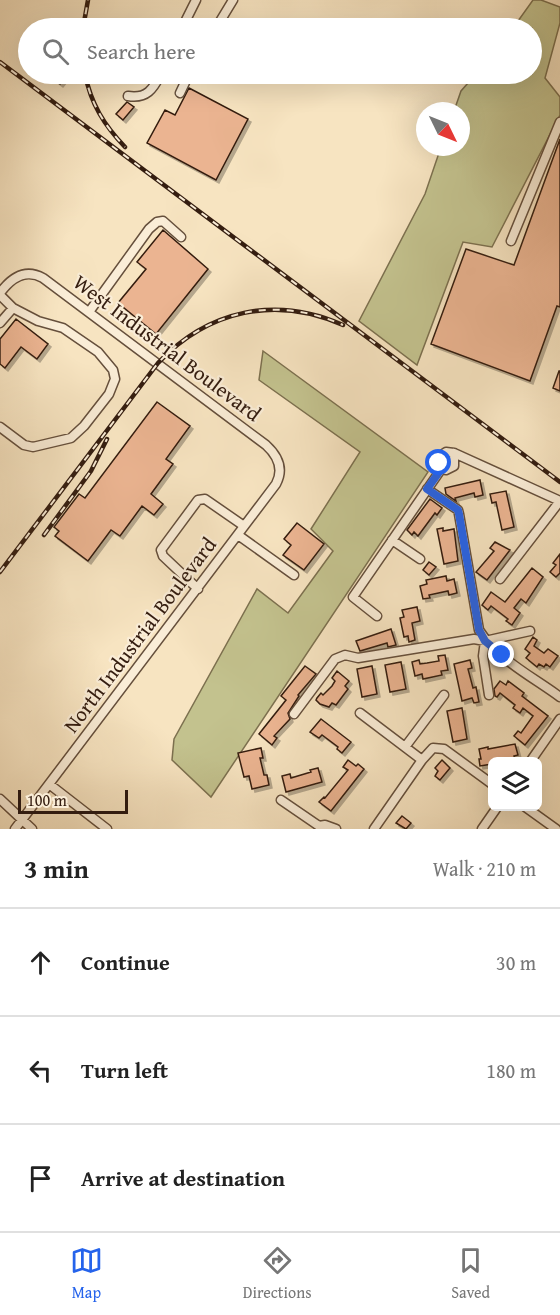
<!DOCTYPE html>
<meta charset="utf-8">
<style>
body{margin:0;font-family:"Gentium Book Plus",serif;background:#f2f2f2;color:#222}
.controls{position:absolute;right:18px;bottom:18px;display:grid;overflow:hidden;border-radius:9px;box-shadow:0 6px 24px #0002}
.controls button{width:54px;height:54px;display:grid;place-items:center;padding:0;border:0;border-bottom:2px solid #e0e0e0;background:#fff;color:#222;font:30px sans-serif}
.compass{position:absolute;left:416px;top:102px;width:54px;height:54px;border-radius:50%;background:#fff;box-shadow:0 6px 24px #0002;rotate:133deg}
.scale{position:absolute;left:18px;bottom:15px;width:110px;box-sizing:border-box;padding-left:6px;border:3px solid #341d10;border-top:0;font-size:16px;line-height:21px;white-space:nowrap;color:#341d10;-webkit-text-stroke:4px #faedd7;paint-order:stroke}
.stop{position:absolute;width:18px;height:18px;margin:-14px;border:4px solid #2563eb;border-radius:50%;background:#fff}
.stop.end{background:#2563eb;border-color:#fff;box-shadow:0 2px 6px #0008}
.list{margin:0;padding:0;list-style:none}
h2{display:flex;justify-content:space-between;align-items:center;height:78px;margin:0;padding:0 24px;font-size:26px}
h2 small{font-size:20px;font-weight:400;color:#767676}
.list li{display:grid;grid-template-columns:39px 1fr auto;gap:18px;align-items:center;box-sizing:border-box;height:108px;padding:0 24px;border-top:2px solid #e0e0e0}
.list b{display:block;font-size:22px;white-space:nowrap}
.list em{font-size:20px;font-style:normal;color:#767676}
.icon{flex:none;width:33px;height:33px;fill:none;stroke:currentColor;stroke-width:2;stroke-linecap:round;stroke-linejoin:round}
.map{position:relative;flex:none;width:560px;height:829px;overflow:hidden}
.search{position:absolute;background:#fff;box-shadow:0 6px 24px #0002;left:18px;right:18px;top:18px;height:66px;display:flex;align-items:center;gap:15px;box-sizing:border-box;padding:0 21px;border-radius:33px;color:#767676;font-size:22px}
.sheet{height:402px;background:#fff}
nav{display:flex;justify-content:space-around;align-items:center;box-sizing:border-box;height:84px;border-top:2px solid #e0e0e0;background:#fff;font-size:16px;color:#767676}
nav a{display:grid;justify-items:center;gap:3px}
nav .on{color:#2563eb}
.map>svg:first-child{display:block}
.green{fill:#c3c28e;stroke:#7c704f;stroke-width:1.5}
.building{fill:#ebb491;stroke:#341d10;stroke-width:1.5;filter:url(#shadow)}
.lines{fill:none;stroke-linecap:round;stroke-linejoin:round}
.minor-casing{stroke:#654f3c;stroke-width:11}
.minor{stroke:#faedd7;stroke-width:8}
.rail-casing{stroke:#341d10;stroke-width:4.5}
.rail{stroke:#faedd7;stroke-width:2;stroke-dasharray:7;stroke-linecap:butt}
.route{stroke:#2563eb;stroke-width:8}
.labels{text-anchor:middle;stroke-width:4.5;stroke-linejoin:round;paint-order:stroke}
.street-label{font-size:21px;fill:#341d10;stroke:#faedd7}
</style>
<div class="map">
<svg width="560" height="829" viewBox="0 0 560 829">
<defs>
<filter id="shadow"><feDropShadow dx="3" dy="3" stdDeviation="0" flood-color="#0004"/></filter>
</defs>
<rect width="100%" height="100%" fill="#f7e4c1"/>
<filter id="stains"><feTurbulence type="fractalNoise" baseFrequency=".00333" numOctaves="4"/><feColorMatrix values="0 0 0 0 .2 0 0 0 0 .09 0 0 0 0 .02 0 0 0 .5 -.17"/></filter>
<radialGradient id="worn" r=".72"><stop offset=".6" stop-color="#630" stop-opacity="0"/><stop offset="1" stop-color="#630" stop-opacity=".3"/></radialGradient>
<!-- green -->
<path class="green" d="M533 0H541L560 7V23L545 78 560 97V115L492 247 463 242 417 365 359 321 425 194 441 147H461V111H454L461 91 476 74H532V28H513Z
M263 351 428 472 211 797 172 760 174 739 257 589 288 613 333 551 311 529 360 452 259 380Z"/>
<!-- building -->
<path class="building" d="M47 74H68L60 84Z
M189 88 248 119 216 180 147 143 165 110 175 115Z
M127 102 134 107 123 120 116 114Z
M560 139V307L557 306 530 381 431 344 466 249 514 265Z
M163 230 208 269 156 334 118 303 146 269 137 262Z
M16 319 48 344 37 359 21 347 5 368 0 364V339Z
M559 371H560V391L553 388Z
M157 402 190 426 166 459 173 464 151 494 163 504 154 515 142 506 120 536 111 530 88 561 55 536 59 531 54 527 79 494 85 498Z
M480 480 483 495 475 497 474 493 455 498 456 501 446 494 445 488Z
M506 491 514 527 502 530 496 502 492 503 490 494Z
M430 499 442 508 437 515 435 513 418 536 414 532 412 535 407 530Z
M297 523 324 544 304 570 283 555 291 545 284 539Z
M443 528V531L454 529 458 561 444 564 437 529Z
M495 542 510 550 487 580 476 572 494 551 490 548Z
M560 554V573L556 577 550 572 556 565 553 563Z
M429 562 436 567 429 575 423 570Z
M532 568 543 577 526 603 521 599 514 608 520 613 512 625 506 621 508 619 491 606 488 610 482 605 491 592 505 602Z
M446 576 447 581 454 579 457 593 449 595 448 591 429 595 430 598 423 599 420 586 427 584 426 580Z
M417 607 420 621 412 623 415 640 409 642 408 636 404 637 400 618 404 617 402 610Z
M391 629 396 645 388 647 387 643 360 651 356 641Z
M533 637 537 640 534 646 544 653 548 649 558 656 550 667 546 664 544 667 539 664 537 667 526 658 530 653 525 649Z
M445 655 448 670 441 671 442 675 423 679 422 674 415 676 412 662 419 660 420 664 427 663 439 661 438 656Z
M470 660 472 668 468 669 473 688 476 687 479 702 474 703 472 698 462 701 454 664Z
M401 662 406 689 390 692 385 665Z
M305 666 316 674 298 695 299 696 288 713 290 719 274 736 277 738 272 745 259 734 286 700 281 696Z
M372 666 377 694 362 697 357 669Z
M337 671 349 681 345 686 348 689 336 705 332 703 329 707 320 704 316 700 317 698 321 693 323 695 332 686 335 681 332 678Z
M500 681 506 685 508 681 524 693 522 696 548 716 525 745 514 736 518 731 521 733 533 716 523 708 520 713 513 708 515 705 500 693 497 697 495 696 494 689Z
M462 708 467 739 453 742 447 711Z
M321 719 351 742 342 753 337 749 338 747 322 735 319 738 310 732Z
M515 744 518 755 514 756 515 759 492 762V764L480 766 479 759H481L479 749 488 747V749Z
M261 748 263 758H260L264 775H267L269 785 252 789 249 776 244 777 238 753Z
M348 760 356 766 358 764 364 769 331 811 319 802 324 797 325 798 348 770 343 767Z
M442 760 450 768 440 780 435 776 438 771 435 768Z
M318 768 322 782 286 792 282 776 290 774 291 778 311 772 310 770Z
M402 816 411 823 406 829 396 823Z"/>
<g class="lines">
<defs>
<path id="minor" d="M182 28 196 0
M216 28 233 0
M180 93 189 74
M128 96C147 99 153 89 161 74
M511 241 560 122
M0 293C11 278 25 268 43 278L266 445C278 456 284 469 276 484L15 829
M0 295 13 308
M89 312 149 229 157 222 163 221 181 237
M0 323 13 308 38 321 63 328 98 352 113 370 115 379 109 394 84 426 71 438 33 447 24 445 0 427
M446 452 454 453V466L446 470 439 463 440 456Z
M454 453 560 501 500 579
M427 489 458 510 459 514 479 630C497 659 533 677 560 697
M238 535 294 575
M392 540 420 559
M198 589 163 556 161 550 198 500 205 499 244 526
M377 616 353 597 442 468
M485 641 483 656 489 695
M360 713 422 760
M294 714 335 659 345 655 358 658 474 639 485 641 530 631
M405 747 444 695
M530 762 560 719
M49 784 107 829
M0 799 32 829
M281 800 319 826 325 825 336 829
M524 806 556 829
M374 829 422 760 433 748 444 749 492 784
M482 829 498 806"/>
</defs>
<!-- minor casing -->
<use href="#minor" class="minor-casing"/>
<!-- minor -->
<use href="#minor" class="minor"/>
<defs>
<path id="rail" d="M83 28 88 0
M0 62 560 482
M85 74C91 104 104 125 125 147
M44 535 91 471 107 439
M0 572 158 363C208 310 276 295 343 325"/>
</defs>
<!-- rail casing -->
<use href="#rail" class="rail-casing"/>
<!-- rail -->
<use href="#rail" class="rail"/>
</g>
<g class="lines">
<!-- route -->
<path class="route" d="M439 463 442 468 427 489 458 510 459 514 479 630 485 641 502 655"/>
</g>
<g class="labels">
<!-- street labels -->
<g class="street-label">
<text transform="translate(167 348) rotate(37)" y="7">West Industrial Boulevard</text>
<text transform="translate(140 635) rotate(-53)" y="7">North Industrial Boulevard</text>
</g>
</g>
<rect width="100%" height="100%" filter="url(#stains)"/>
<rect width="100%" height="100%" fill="url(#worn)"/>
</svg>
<div class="controls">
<button><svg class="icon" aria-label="layers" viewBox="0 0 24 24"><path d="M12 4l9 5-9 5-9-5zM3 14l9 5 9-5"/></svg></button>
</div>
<svg class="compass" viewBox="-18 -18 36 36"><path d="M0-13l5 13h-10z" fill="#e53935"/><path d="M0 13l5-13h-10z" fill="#767676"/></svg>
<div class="scale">100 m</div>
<div class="stop" style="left:439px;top:463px"></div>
<div class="stop end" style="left:502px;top:655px"></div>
<div class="search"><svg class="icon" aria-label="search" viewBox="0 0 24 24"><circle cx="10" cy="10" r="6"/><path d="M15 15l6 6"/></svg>Search here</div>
</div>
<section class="sheet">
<h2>3 min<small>Walk · 210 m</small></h2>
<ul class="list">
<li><svg class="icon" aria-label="ahead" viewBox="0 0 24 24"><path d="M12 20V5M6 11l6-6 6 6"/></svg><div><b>Continue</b></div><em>30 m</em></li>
<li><svg class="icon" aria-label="left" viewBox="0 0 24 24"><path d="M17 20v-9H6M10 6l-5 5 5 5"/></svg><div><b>Turn left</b></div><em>180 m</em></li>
<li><svg class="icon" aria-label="arrive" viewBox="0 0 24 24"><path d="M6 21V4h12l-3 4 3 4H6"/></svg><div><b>Arrive at destination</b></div></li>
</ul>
</section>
<nav>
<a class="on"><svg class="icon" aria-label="map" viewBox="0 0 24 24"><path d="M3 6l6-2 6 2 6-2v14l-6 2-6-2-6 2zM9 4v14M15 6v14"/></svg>Map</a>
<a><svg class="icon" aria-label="directions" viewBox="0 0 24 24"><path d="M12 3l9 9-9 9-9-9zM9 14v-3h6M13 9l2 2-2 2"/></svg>Directions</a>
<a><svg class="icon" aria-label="saved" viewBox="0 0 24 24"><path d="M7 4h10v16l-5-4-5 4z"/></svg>Saved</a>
</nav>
